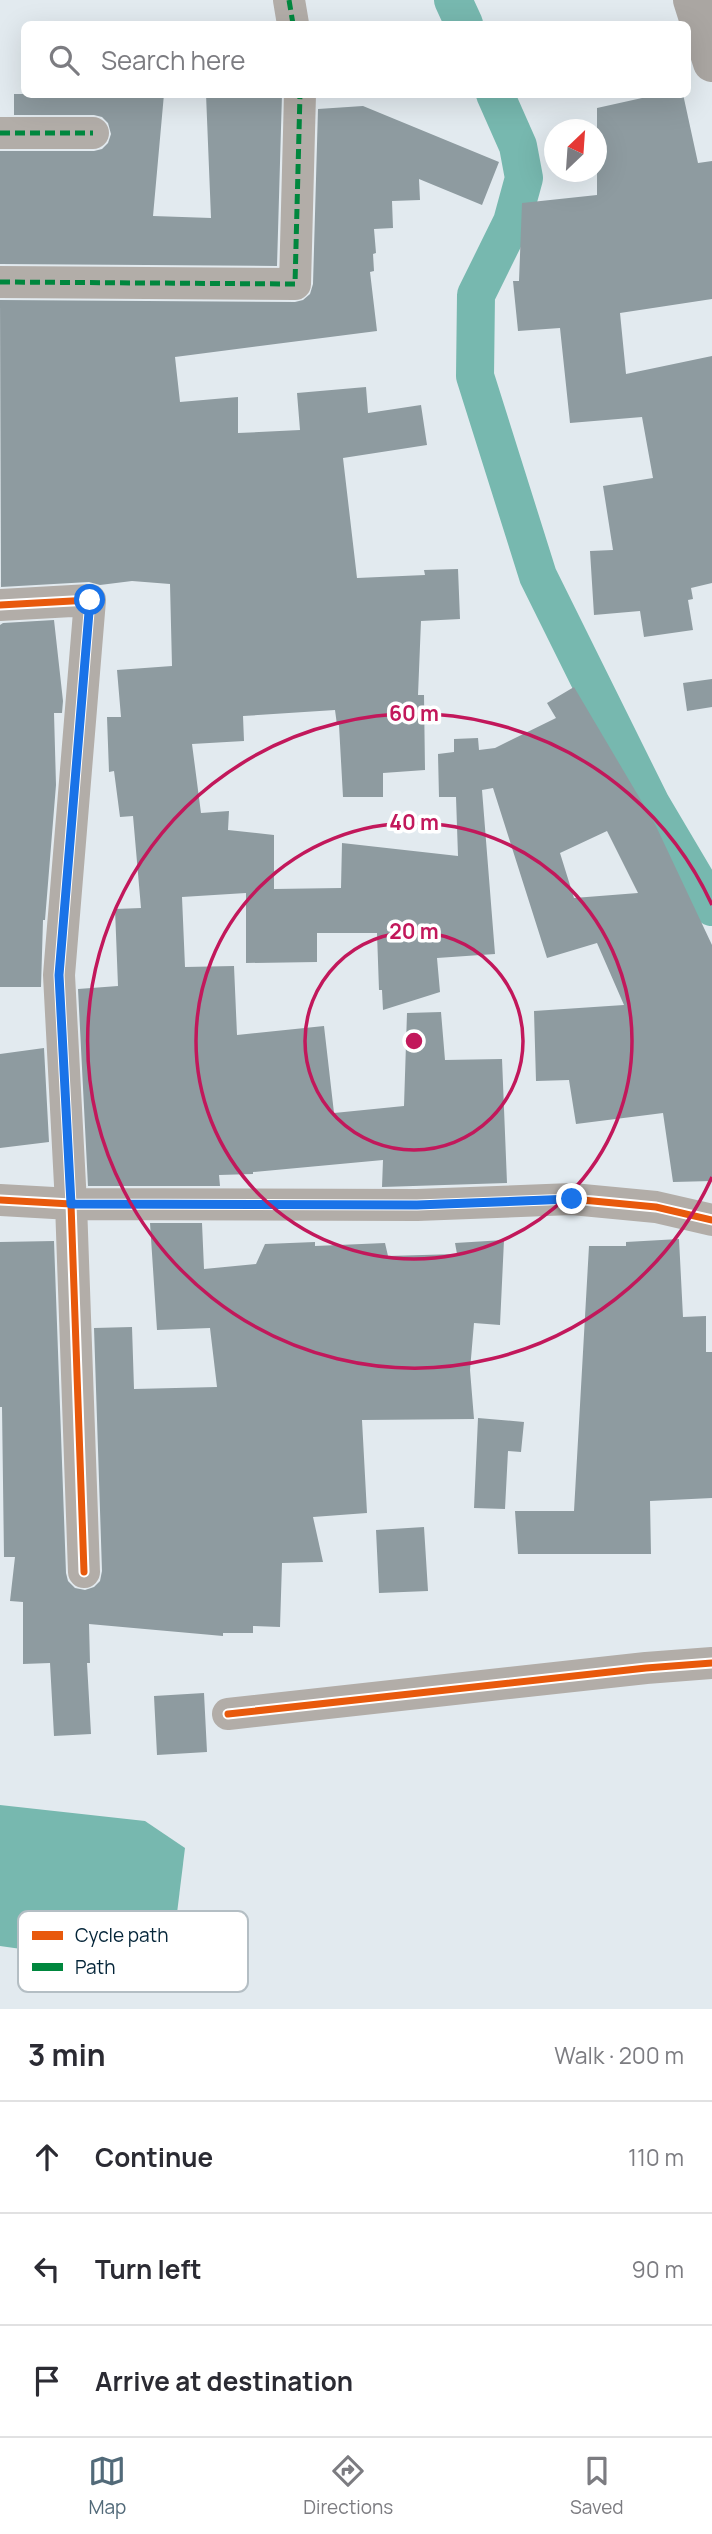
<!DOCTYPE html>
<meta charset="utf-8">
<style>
body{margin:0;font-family:Manrope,sans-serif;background:#f7f7f7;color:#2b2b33}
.compass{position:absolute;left:544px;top:119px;width:63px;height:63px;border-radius:50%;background:#fff;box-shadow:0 7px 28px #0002;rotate:25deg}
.stop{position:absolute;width:21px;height:21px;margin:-16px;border:5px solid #1a73e8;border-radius:50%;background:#fff}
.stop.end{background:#1a73e8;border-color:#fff;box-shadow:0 2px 7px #0008}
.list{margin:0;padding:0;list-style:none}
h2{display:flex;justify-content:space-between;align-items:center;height:91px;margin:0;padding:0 28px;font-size:30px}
h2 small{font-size:23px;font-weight:400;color:#7c7c81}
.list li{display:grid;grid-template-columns:46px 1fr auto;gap:21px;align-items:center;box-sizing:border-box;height:112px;padding:0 28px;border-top:2px solid #e1e1e2}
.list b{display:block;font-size:26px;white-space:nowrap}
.list em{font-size:23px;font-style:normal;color:#7c7c81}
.icon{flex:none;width:38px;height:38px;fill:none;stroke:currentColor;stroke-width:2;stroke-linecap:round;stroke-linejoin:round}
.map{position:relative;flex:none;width:712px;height:2009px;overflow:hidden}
.search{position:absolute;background:#fff;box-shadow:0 7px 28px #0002;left:21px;right:21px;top:21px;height:77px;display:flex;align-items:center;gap:18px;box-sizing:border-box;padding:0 24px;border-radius:10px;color:#7c7c81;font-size:26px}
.sheet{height:427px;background:#fff}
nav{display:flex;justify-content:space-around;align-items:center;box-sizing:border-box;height:98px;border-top:2px solid #e1e1e2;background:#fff;font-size:19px;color:#7c7c81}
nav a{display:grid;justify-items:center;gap:4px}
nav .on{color:#526a79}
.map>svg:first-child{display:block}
.water{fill:#77b8af}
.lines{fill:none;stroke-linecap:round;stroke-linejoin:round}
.canal{stroke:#77b8af;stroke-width:38}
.building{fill:#8e9ba0;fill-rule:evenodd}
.minor{stroke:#b2ada8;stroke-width:32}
.primary{stroke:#aaa6a2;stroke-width:38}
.quiet{stroke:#00873e;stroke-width:5;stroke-dasharray:10 5;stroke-linecap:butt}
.cycleway-casing{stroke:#fff;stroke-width:11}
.cycleway{stroke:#e8590c;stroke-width:7}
.route{stroke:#1a73e8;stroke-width:9}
.ring{fill:none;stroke:#c2185b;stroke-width:3.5}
.key{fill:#fff;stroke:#b4bec4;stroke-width:2}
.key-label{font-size:19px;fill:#042539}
.centre{fill:#c2185b;stroke:#fff;stroke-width:3.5}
.ring-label{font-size:21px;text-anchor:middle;font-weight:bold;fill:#c2185b;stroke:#fff;stroke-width:7;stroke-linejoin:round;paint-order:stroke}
</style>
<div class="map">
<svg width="712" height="2009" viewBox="0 0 712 2009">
<rect width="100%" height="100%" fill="#e2eaef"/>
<!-- water -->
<path class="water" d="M0 1805 145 1821 185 1848 170 1970 0 1946Z"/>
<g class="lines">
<!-- canal -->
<path class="canal" d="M453 0 464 24
M495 94 518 146 524 178 512 222 476 295 475 376 538 576 651 804 712 907"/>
</g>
<!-- building -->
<path class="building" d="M14 94H164L153 216 211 218 206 94H282L277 266 0 264V151H94L102 149 108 143 111 134 108 123 102 117 94 115H14Z
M660 94H683L698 163 712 161V299L620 313 626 374 712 356V583L691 588 693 599 688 600 693 630 644 637 640 611 594 615 590 551 613 550 603 486 653 478 642 417 570 423 560 328 518 331 513 281H519L522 203 597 195V108Z
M363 106 499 162 482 205 419 179 420 200 392 201 393 228 374 229 376 253 373 254 374 271 370 272 377 331 175 357 180 402 238 397V433L300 430 297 393 366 387 368 413 421 405 427 445 343 458 357 578 425 575 424 570 458 569 460 619 421 621 418 695H424L425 770 383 773V797H343L339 725H337L335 710 243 716 244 741 192 744 201 813 229 811 228 830 274 835V889L341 888 342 843 458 856 456 797H439L438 754 454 752V739L478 738 479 750 495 748 556 718 547 703 574 687 655 824 712 945V1181L673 1182 663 1113 576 1124 569 1080 536 1081 534 1011 624 1005 597 943 547 958 493 788 482 790 495 954 437 958 440 992 383 1010 382 990H379L377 933H317V962L246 963V893L182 897 185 967 234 966 237 1035 324 1026 334 1113 404 1106 407 1013 441 1012 445 1060 502 1059 507 1183 382 1187 383 1160 253 1172V1174L219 1175 220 1186H88L78 989 118 986 115 909 141 908 133 816 120 817 114 771 109 772 107 717H121L117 670 172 666 170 584 132 581 100 585 89 582 1 587 0 300 295 302 303 300 310 294 313 284 318 109ZM607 831 638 893 574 898 560 853Z
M54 620 63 701 62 713H54L56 785 45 920H43L41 987H0V625L3 623Z
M712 679V707L687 711 683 683Z
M44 1048 49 1142 0 1148V1054Z
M150 1223H202L204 1269 256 1264 265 1244 315 1242V1246L385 1243 388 1256 457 1254 455 1243 504 1240 500 1325 474 1323 470 1370 474 1419 362 1420 367 1513 313 1517 323 1562 282 1563 280 1627 253 1626V1633H223V1636L89 1624 90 1663H87L91 1734 54 1736 50 1663 23 1664V1602L10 1601 15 1557H4L2 1407H0V1242L54 1241 66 1573 68 1581 75 1588 85 1590 94 1587 100 1581 102 1571 94 1328 132 1327 134 1389 217 1387 210 1328 157 1330Z
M679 1239 683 1317 706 1316V1352H712V1498L650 1501 651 1554H518L515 1511H574L589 1246H626V1242Z
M478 1418 524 1422 521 1452 508 1451 505 1509 474 1508Z
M424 1527 428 1591 379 1593 376 1530Z
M204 1693 207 1752 157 1755 154 1696Z"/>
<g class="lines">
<!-- minor -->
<path class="minor" d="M289 0 293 24
M0 133H93
M0 282 295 284 300 94
M0 605 90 600 59 975 71 1204 84 1572
M0 1200 71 1204 417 1205 572 1199 656 1207 712 1220
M228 1714 646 1668 712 1663"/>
<!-- primary -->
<path class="primary" d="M692 0 712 63"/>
<!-- quiet -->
<path class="quiet" d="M289 0 293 24
M0 133H93
M0 282 295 284 300 94"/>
<defs>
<path id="cycleway" d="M0 605 90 600 59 975 71 1204 84 1572
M0 1200 71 1204 417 1205 572 1199 656 1207 712 1220
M228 1714 646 1668 712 1663"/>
</defs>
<!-- cycleway casing -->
<use href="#cycleway" class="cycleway-casing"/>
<!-- cycleway -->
<use href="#cycleway" class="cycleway"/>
</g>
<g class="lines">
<!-- route -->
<path class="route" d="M90 600 59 975 71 1204 417 1205 572 1199"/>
</g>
<!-- distance rings -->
<g class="ring">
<circle cx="414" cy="1041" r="109"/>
<circle cx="414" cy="1041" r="218"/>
<path d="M712 1177A327 327 0 1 1 712 905"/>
</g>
<!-- legend -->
<rect x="18" y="1911" width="230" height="81" rx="10" class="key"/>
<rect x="32" y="1931" width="31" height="9" fill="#e8590c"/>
<rect x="32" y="1963" width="31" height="8" fill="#00873e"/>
<g class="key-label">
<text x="75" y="1942">Cycle path</text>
<text x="75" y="1974">Path</text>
</g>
<circle cx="414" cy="1041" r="10" class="centre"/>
<g class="ring-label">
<text x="414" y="721">60 m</text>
<text x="414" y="830">40 m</text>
<text x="414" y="939">20 m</text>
</g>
</svg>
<svg class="compass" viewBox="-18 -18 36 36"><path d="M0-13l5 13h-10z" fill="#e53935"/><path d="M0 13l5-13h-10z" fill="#7c7c81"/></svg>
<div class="stop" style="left:90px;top:600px"></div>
<div class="stop end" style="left:572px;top:1199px"></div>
<div class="search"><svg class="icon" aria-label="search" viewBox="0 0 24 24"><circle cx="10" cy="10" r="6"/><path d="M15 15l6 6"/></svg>Search here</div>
</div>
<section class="sheet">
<h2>3 min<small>Walk · 200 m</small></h2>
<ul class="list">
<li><svg class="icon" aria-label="ahead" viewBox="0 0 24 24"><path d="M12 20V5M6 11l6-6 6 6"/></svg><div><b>Continue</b></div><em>110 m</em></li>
<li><svg class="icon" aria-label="left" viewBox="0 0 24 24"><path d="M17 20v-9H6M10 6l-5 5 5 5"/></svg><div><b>Turn left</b></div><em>90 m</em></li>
<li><svg class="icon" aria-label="arrive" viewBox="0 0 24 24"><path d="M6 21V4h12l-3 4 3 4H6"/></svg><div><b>Arrive at destination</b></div></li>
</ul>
</section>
<nav>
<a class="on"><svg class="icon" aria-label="map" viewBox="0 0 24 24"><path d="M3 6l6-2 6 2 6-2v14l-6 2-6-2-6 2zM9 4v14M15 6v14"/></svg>Map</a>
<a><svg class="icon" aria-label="directions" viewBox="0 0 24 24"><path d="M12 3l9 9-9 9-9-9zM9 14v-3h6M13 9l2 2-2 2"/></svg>Directions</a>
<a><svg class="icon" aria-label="saved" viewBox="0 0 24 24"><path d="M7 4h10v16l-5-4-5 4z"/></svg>Saved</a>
</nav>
